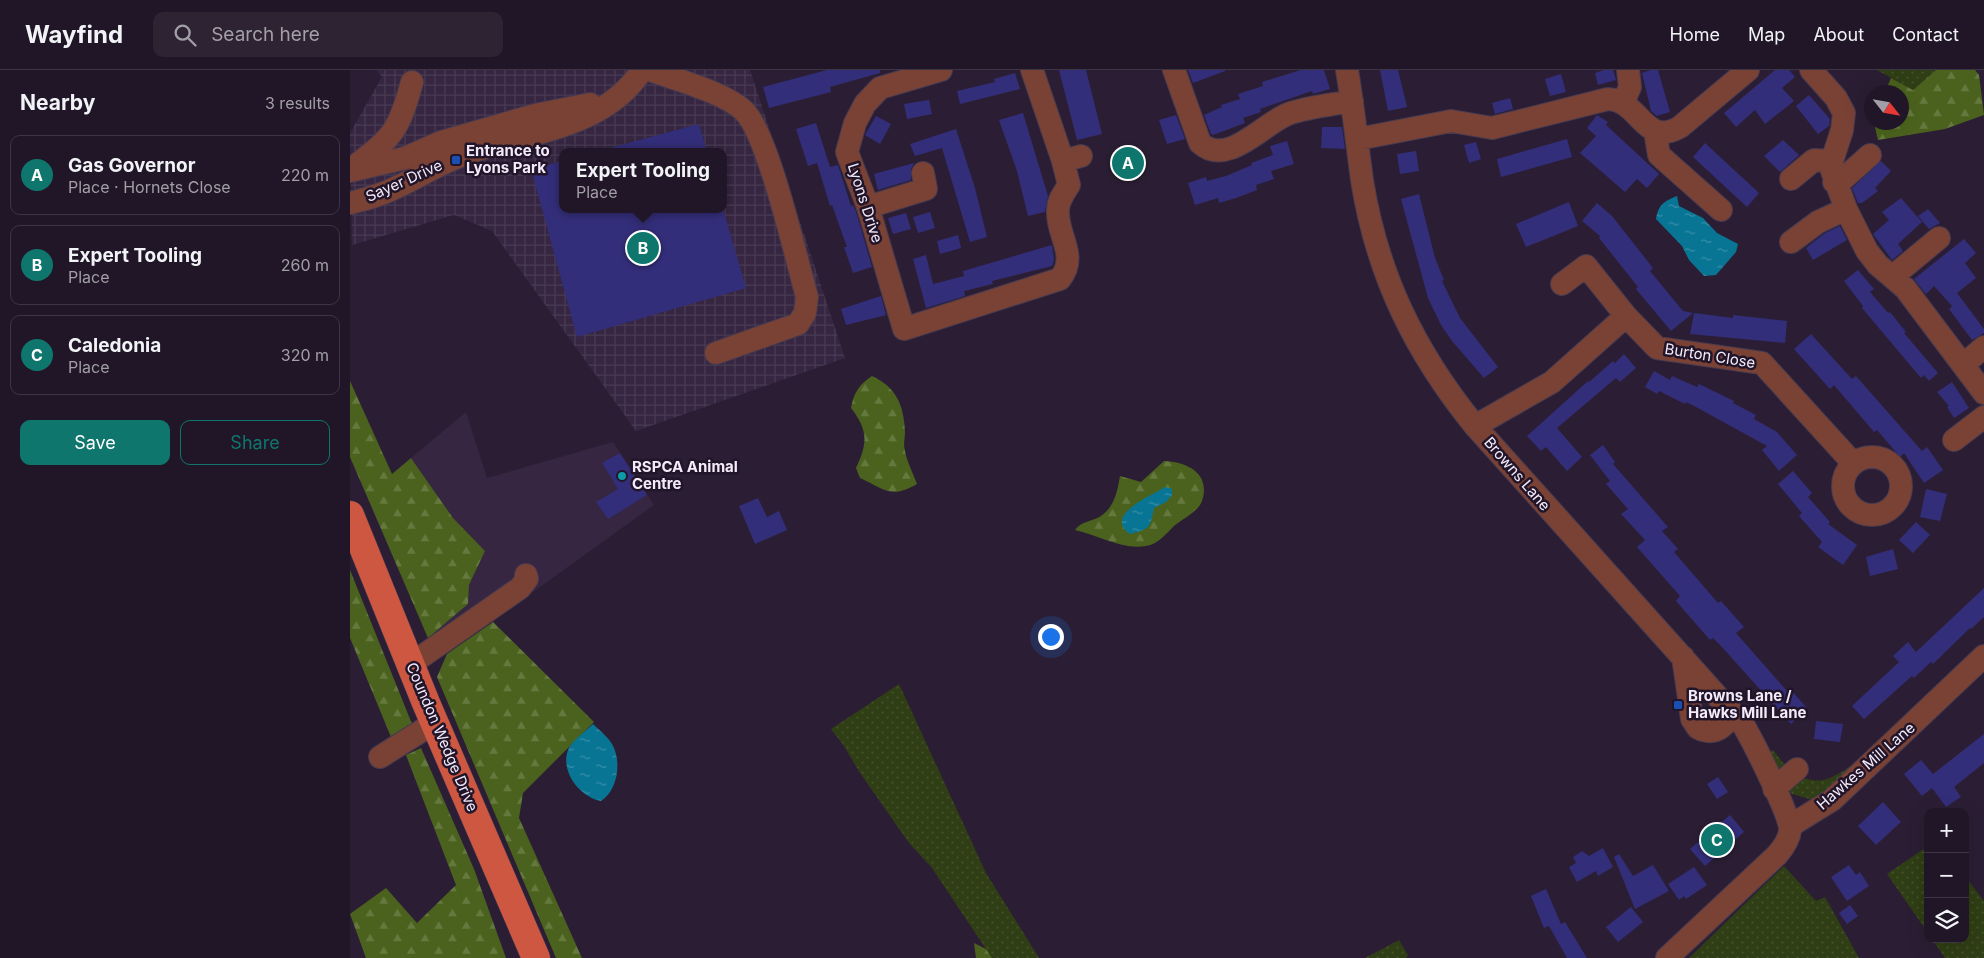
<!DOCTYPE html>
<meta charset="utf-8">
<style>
body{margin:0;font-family:Inter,sans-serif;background:#2d2333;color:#f1f3f6}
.controls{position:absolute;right:15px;bottom:15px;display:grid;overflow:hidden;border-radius:10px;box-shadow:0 5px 20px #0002}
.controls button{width:45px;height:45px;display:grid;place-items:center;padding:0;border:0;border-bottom:1px solid #3d3544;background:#201627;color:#f1f3f6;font:25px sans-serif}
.compass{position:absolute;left:1514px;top:15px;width:45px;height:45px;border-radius:50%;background:#201627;box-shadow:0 5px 20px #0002;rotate:121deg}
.you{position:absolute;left:700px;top:566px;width:18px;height:18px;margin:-12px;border:4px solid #fff;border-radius:50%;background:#1a73e8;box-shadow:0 0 0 8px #1a73e833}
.badge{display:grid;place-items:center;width:32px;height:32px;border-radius:50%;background:#0f766e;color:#fff;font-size:16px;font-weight:700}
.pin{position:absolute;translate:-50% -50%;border:2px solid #fff;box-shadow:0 1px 5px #0006}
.popup{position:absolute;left:209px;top:78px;width:168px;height:65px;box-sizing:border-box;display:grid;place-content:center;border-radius:10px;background:#201627;filter:drop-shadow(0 1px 4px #0005);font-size:16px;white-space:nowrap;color:#a29fa7}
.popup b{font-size:19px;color:#f1f3f6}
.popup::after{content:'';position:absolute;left:50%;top:100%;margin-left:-10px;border:10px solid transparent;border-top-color:#201627}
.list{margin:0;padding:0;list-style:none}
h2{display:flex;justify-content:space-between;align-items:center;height:65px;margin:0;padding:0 20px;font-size:21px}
h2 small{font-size:16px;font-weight:400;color:#a29fa7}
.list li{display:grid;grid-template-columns:32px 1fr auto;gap:15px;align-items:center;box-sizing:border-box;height:80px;margin:0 10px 10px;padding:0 10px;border:1px solid #3d3544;border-radius:10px}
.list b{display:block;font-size:19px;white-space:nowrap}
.list p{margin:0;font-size:16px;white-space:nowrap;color:#a29fa7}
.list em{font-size:16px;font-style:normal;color:#a29fa7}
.actions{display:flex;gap:10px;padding:15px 20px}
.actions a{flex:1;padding:11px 0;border:1px solid #0f766e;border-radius:10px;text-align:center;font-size:18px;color:#0f766e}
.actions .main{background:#0f766e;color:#fff}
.icon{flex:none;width:28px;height:28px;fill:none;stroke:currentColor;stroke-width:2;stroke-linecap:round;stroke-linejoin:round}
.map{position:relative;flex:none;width:1634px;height:888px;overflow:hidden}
header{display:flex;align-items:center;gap:30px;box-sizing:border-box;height:70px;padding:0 25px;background:#201627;border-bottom:1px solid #3d3544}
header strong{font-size:24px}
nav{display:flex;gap:28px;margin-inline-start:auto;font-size:18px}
.search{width:350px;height:45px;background:#2d2333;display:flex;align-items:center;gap:12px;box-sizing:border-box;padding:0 18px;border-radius:10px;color:#a29fa7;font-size:19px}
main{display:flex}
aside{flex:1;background:#201627}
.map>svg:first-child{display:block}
.built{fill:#362641}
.industrial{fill:url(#industrial-grid);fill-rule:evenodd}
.green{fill:url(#green-dots)}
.forest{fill:url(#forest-firs)}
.water{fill:url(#water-ripples)}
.building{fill:#332e79}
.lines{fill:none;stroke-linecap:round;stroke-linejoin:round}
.minor-casing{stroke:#473b50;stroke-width:24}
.major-casing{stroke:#473b50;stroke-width:29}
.minor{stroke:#7a4135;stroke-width:22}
.major{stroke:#cd5740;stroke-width:28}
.transit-dot{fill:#1a4fb4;stroke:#21152a;stroke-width:2}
.culture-dot{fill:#0f9aa8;stroke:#21152a;stroke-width:2}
.labels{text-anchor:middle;stroke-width:5;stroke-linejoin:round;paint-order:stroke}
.poi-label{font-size:15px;font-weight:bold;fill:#f4ebfa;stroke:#21152a;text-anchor:start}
.street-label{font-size:15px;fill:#f4ebfa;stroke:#21152a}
</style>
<header>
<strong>Wayfind</strong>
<div class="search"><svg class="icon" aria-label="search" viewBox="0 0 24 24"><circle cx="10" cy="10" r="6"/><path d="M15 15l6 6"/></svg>Search here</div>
<nav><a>Home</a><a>Map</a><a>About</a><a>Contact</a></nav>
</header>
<main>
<aside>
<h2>Nearby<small>3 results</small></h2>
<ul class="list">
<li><span class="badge">A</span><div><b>Gas Governor</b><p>Place · Hornets Close</p></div><em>220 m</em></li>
<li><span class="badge">B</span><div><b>Expert Tooling</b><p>Place</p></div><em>260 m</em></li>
<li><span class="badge">C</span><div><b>Caledonia</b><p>Place</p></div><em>320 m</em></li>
</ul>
<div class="actions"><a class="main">Save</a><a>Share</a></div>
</aside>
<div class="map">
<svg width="1634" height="888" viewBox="0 0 1634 888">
<defs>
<pattern id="industrial-grid" width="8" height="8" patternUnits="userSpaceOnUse" patternTransform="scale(1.25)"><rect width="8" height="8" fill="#362641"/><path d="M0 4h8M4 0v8" fill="none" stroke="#4a3b54"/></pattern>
<pattern id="green-dots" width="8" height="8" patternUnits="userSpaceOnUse" patternTransform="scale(1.25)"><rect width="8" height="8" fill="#2f3e14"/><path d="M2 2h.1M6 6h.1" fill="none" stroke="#44512b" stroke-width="1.8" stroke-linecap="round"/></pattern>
<pattern id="forest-firs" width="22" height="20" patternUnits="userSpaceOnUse" patternTransform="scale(1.25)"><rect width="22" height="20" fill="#4a621d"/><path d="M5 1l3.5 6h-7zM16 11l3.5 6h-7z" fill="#65793f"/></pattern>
<pattern id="water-ripples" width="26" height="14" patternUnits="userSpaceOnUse" patternTransform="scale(1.25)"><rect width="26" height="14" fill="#087595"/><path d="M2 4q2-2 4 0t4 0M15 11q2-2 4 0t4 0" fill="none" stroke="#398faa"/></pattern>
</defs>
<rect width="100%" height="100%" fill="#2b1e34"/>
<!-- built -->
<path class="built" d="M116 342 137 408 263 372 304 435 97 584 78 568 118 534 119 515 135 481 103 448 61 388Z"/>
<!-- industrial -->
<path class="industrial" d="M27 0H400L495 288 286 361 142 161 104 145 2 175 0 63 32 7ZM213 82H373V139H213Z"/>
<!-- green -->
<path class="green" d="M1527 0H1586L1563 20Z
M549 614 636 803 689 888H642L582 798 559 773 510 703 494 676 481 659Z
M1423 680 1438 699 1428 708 1416 685Z
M1504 694 1508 699 1463 730 1442 724 1432 716 1447 706C1475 716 1481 708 1504 694Z
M1578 776V863L1537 804Z
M1434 796 1466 831 1475 827 1509 888H1339Z
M1615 806 1634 831V888H1595L1582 869H1615Z
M1049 870 1058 885 1056 888H1015Z"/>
<!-- forest -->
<path class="forest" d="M1586 0H1625L1629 5 1634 45 1595 59 1528 70 1524 53 1552 52V22H1535L1541 8 1563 20Z
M522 306C546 317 554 335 555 362 555 368 553 375 555 381 557 392 563 403 567 414 541 429 536 420 510 408L506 398C518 373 518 360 501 338 504 322 509 315 522 306Z
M0 311 42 404 61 388 103 448 135 481 119 515 118 534 78 568 0 387Z
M814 391C837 392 861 403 852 431 848 442 832 449 824 456 816 464 808 474 796 476 772 480 748 465 725 460 730 453 737 452 745 449 763 442 767 424 770 406L791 412Z
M0 500 62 654 41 667 0 568Z
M143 552 244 652 173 723 169 748 232 888H206L87 607 97 584Z
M71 678 124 799 156 888H16L0 844 36 818 67 853 106 815 56 685Z
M624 873 636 879 642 888H626Z"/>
<!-- water -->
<path class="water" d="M1327 126 1329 136 1353 148 1367 163 1388 174 1386 182 1366 205 1354 206 1339 190 1332 176 1306 149C1309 134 1313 132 1327 126Z
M815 417 822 419V425L816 432 804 438C800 457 801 459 780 464 753 445 801 426 815 417Z
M243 654C249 660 257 666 262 674 272 691 268 720 251 731 230 727 210 702 218 680 221 671 236 661 243 654Z"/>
<!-- building -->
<path class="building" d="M477 0H530V3L480 17 481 22 419 38 413 17Z
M709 0H736L752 64 727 70Z
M838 0H875V1L843 13Z
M951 0H974L980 19 963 24 962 21 910 39 911 42 893 48 895 53 863 65 861 64 854 45 872 37 871 35 890 29 888 24 913 16 912 12Z
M1030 0H1048L1057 37 1038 41Z
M1254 0H1263L1266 10 1248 15 1245 3Z
M1301 0H1308L1320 42 1307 46 1301 41 1292 3Z
M1425 0H1439L1445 7 1432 18 1444 31 1415 54 1405 40 1386 57 1374 43Z
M665 3 670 19 610 34 607 21 645 12 644 9Z
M1211 4 1216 22 1200 26 1195 9Z
M1459 25 1480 49 1479 56 1468 64 1446 36Z
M1160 28 1163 39 1145 44 1142 33Z
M579 30 582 44 557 49 554 34Z
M673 43 698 126 695 142 678 146 667 101 649 50Z
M826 45 835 69 817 74 809 50Z
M1247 45 1258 52 1256 55 1309 104 1297 118 1287 109 1275 122 1230 83 1246 66 1237 58Z
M526 46 541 54 530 74 515 65Z
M466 53 480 97 488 95 501 136 503 135 506 141 522 197 503 203 494 177H497L482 135 480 136 467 93 458 96 446 59Z
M349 54 357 82H260V78Z
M972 57H992L995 79 971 78Z
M606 59 625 118 637 167 620 172 592 78 565 86 560 74Z
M1217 69 1222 87 1151 107 1147 89Z
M1433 70 1449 85 1430 102 1414 86Z
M937 71 944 94 921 101 924 109 906 115 907 120 886 128 869 133 868 128 845 135 838 113 856 107 857 111 876 106 902 95 901 93 923 85 920 76Z
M1126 72 1131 89 1119 93 1114 75Z
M1355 73 1409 123 1397 137 1343 87Z
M1066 81 1069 101 1050 104 1047 84Z
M213 91V139H373L396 218 227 267 181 99Z
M1531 91 1541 101 1525 118 1528 121 1512 133H1508L1502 118Z
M564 93 561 99V110L528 120 524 104Z
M1069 124 1085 188 1094 210 1092 211 1110 248 1148 297 1134 308 1102 271 1091 255 1078 228 1051 129Z
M1551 128 1572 152 1548 174 1553 181 1542 190 1523 164 1539 150 1532 142Z
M1219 132 1228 156 1176 177 1166 154Z
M1247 133 1262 146 1303 198 1300 201 1333 241 1343 243 1321 261 1286 219 1288 217 1249 168 1250 166 1232 151Z
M1578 139 1590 153 1579 159 1568 146Z
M580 142 585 158 568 163 563 147Z
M556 143 561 159 543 164 538 148Z
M1490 156 1497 170 1463 190 1456 178 1475 163Z
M608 165 611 178 590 184 587 171Z
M1614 169 1626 183 1615 193 1626 208 1607 223 1634 259V263L1622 270 1599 239 1602 236 1584 216 1576 224 1564 209Z
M702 175 704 190 702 196 642 211 643 214 614 221 615 226 576 238 563 189 576 185 583 214 614 206 613 201Z
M1508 200 1524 219 1520 222 1538 243 1540 242 1556 262 1554 263 1588 303 1579 311 1574 305 1571 308 1512 238 1513 236 1494 211Z
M531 226 536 245 496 255 491 239Z
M1344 243 1383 248V245L1437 251 1435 273 1340 264Z
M1461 264 1502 309 1506 306 1572 381 1577 377 1593 400 1574 413 1554 383 1550 387 1527 360 1524 362 1484 315 1480 319 1444 279Z
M1274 284 1286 298 1270 312 1266 308 1207 358 1232 387 1217 401 1196 377 1191 381 1177 366 1238 311 1239 312 1263 291 1265 293Z
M1304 301 1320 310 1322 306 1347 317 1349 314 1384 331 1383 333 1406 345 1404 349 1427 362 1447 385 1429 401 1412 380 1417 376 1346 337 1336 332 1335 334 1309 321 1307 324 1295 317Z
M1602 312 1619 338 1604 348 1597 337 1599 336 1587 322Z
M1253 375 1265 392 1263 394 1318 457 1312 461 1328 479 1324 482 1368 533 1371 531 1394 557 1386 563 1437 621 1440 619 1457 638 1441 654 1371 576 1363 568 1360 570 1326 531 1330 526 1287 477 1295 470 1271 444 1278 439 1256 414 1260 411 1240 385Z
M270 383 297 425 258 449 246 432 268 419 252 393Z
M1443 401 1462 423 1458 427 1480 452 1478 454 1507 475 1493 495 1468 477 1472 472 1449 446 1452 443 1428 414Z
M1576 419 1597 424 1590 451 1570 447Z
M408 428 417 447 429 441 437 460 405 474 389 436Z
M1566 452 1580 465 1563 483 1549 470Z
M1543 479 1548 499 1520 506 1516 487Z
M1634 518V547L1621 559 1620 558 1583 594 1581 592 1564 608 1562 606 1514 649 1502 636 1549 592 1543 586 1558 572 1566 582Z
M1466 651 1493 654 1490 672 1464 669Z
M1634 664V693L1604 717 1611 727 1596 737 1582 718 1572 726 1554 704 1571 690 1583 704Z
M1368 707 1378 722 1367 729 1357 714Z
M1533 732 1551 752 1526 775 1508 756Z
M1380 745 1394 762 1355 796 1340 779Z
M1253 778 1263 797 1248 806 1246 801 1227 812 1219 797 1226 793 1223 787 1232 781 1239 786Z
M1269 784 1283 806 1303 795 1319 821 1285 839 1264 787Z
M1499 795 1506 805 1510 802 1519 816 1497 831 1481 807Z
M1344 797 1357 815 1336 829 1334 826 1329 830 1318 814Z
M1196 819 1211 854 1215 852 1237 888H1217L1199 856 1194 858 1181 826Z
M1500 835 1508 846 1497 854 1489 843Z
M1281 837 1293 852 1268 872 1256 857Z"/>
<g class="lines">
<defs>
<path id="minor" d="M300 0C326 10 374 22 394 41 418 64 446 188 457 227L455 243 448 254 366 283
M591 0 530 18 515 34 505 53 497 82 518 137 554 259 710 209C729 185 706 165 708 140 708 130 714 123 719 115L713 91
M682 0 713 91 731 86
M824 0 850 73C877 98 914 53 938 44 958 37 981 35 1002 31
M997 0C1003 36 1007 73 1012 110 1027 205 1065 282 1125 356L1394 656C1403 672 1441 746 1440 761 1439 770 1433 778 1427 785L1317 888
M1461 0 1486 28 1494 43 1492 60 1482 91V101L1496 139 1517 181 1528 195 1555 218 1634 323
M1273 33 1280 17 1278 0
M1305 61 1309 85 1371 140
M1008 69 1101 51 1142 58 1258 29C1290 30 1294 78 1330 57L1398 0
M5 96C44 66 49 60 62 12
M0 101 55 88 91 72 185 45 240 34
M1441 109 1464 90 1482 91
M1484 112 1493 109 1520 85
M0 133C16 129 32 125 47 117 67 108 87 95 108 87 170 62 252 62 292 0
M518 137 576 119 573 103
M1441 172 1468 152 1496 139
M1542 207 1589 168
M1276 246 1307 278 1412 293 1503 393
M1613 295 1634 277
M1125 356 1202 312 1276 246 1236 196 1212 214
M1604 370 1634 347
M1493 416a29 29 0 1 1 58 0a29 29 0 1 1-58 0Z
M1333 587 1342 649 1348 658C1365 667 1380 656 1379 637
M61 594 170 518 177 509 176 505
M30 687 84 653
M1424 719 1447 699
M1440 756 1482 730 1634 586"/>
<path id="major" d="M0 445 76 633 186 888"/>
</defs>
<!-- minor casing -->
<use href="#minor" class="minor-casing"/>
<!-- major casing -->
<use href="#major" class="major-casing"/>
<!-- minor -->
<use href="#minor" class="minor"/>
<!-- major -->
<use href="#major" class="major"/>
</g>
<!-- markers -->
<g class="transit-dot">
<rect x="101" y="85" width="10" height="10" rx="2.5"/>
<rect x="1323" y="630" width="10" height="10" rx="2.5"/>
</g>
<circle class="culture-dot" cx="272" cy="406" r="5"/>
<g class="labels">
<!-- poi labels -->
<g class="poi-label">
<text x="116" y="86">Entrance to<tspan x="116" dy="17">Lyons Park</tspan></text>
<text x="282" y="402">RSPCA Animal<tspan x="282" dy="17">Centre</tspan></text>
<text x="1338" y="631">Browns Lane /<tspan x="1338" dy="17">Hawks Mill Lane</tspan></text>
</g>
<!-- street labels -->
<g class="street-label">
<text transform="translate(54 111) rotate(-24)" y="5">Sayer Drive</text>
<text transform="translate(515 133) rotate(72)" y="5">Lyons Drive</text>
<text transform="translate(1360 286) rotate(9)" y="5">Burton Close</text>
<text transform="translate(1167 404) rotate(49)" y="5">Browns Lane</text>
<text transform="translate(92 667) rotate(67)" y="5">Coundon Wedge Drive</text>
<text transform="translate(1516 696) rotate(-41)" y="5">Hawkes Mill Lane</text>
</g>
</g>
</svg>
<div class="controls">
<button>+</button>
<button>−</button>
<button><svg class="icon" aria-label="layers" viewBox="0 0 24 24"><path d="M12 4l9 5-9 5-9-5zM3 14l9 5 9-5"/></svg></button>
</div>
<svg class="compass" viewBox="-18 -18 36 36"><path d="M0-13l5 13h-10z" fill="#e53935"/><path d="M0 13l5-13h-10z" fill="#a29fa7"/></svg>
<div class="you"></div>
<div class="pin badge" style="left:778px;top:93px">A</div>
<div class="pin badge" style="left:293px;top:178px">B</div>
<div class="popup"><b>Expert Tooling</b>Place</div>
<div class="pin badge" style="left:1367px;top:770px">C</div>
</div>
</main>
